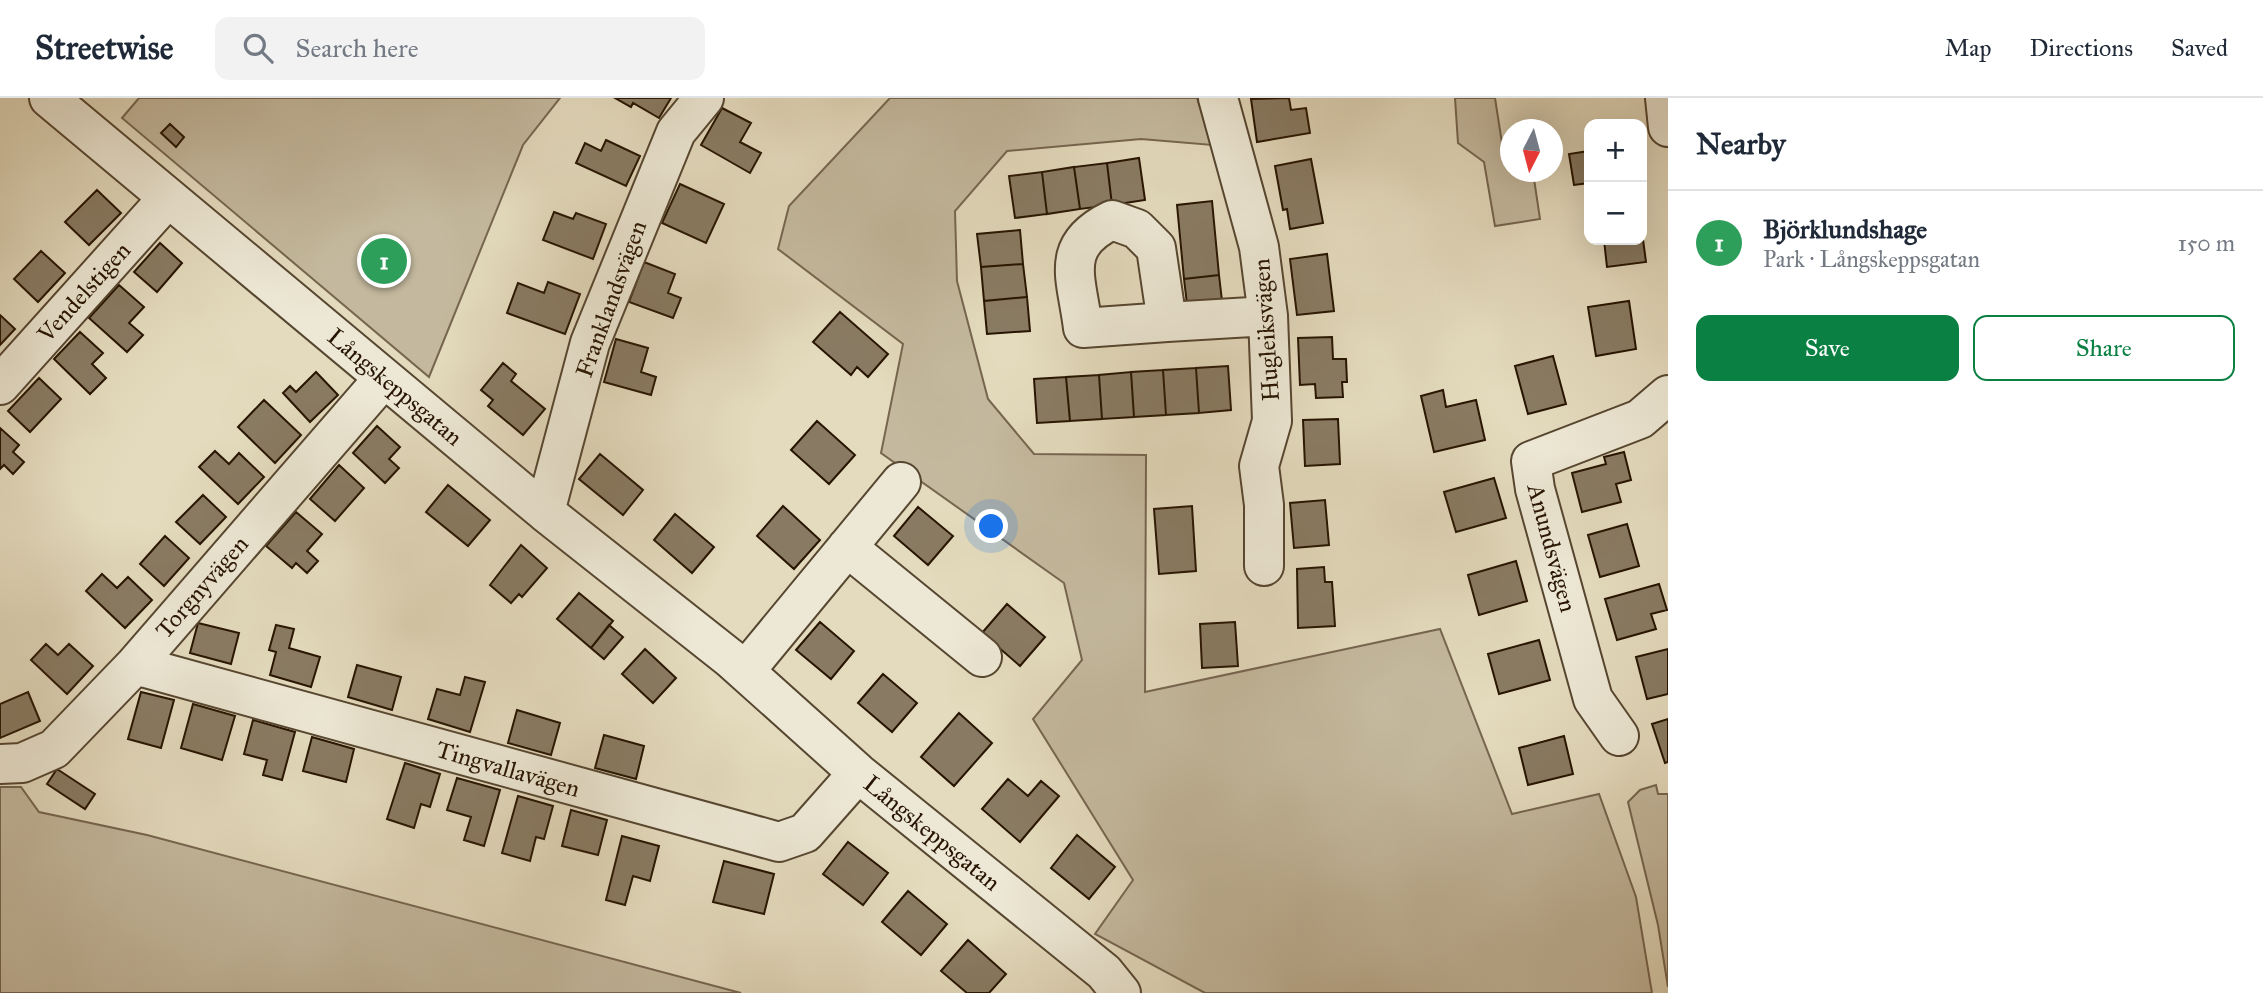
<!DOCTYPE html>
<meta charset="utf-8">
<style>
body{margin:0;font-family:"IM FELL Great Primer",serif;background:#f2f2f3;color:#1f2937}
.controls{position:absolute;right:21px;top:21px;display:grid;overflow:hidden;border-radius:14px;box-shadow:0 7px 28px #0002}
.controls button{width:63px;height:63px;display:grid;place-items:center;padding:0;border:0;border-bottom:2px solid #e0e1e3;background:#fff;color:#1f2937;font:35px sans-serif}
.compass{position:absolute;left:1500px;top:21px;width:63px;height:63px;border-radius:50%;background:#fff;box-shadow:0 7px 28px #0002;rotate:186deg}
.you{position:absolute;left:992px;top:429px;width:24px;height:24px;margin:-18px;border:5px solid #fff;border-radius:50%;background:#1a73e8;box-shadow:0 0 0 10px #1a73e833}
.badge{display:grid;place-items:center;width:46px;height:46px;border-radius:50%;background:#0b8043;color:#fff;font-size:23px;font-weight:700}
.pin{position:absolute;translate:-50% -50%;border:4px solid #fff;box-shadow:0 2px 7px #0006}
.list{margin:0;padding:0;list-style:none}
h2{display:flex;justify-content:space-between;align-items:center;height:91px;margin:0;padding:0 28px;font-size:30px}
h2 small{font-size:23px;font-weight:400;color:#747a83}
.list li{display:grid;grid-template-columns:46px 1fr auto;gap:21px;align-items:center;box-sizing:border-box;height:105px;padding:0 28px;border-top:2px solid #e0e1e3}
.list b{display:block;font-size:26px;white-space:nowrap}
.list p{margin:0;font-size:23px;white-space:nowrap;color:#747a83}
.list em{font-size:23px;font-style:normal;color:#747a83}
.actions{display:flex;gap:14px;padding:21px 28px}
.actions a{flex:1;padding:16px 0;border:2px solid #0b8043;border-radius:14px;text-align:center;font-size:24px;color:#0b8043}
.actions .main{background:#0b8043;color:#fff}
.icon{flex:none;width:38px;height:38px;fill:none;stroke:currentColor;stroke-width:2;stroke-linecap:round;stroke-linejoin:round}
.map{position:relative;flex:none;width:1668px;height:895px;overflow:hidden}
header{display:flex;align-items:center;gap:42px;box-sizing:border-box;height:98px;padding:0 35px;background:#fff;border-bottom:2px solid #e0e1e3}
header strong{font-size:33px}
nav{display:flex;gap:38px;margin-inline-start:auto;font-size:24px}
.search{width:490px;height:63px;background:#f2f2f3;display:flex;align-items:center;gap:18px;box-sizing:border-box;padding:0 24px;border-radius:14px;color:#747a83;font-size:26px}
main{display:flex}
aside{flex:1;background:#fff}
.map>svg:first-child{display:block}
.green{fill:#c4b99e;stroke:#766650;stroke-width:2}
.building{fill:#897b63;stroke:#271401;stroke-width:2}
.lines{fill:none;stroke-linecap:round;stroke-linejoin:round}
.minor-casing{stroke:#564630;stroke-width:42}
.minor{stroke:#ede8d5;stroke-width:38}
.labels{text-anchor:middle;stroke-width:5;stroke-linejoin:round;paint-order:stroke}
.street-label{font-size:24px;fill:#271401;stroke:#ede8d5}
</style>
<header>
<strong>Streetwise</strong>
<div class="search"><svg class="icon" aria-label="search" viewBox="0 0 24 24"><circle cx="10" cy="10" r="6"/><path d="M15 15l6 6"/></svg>Search here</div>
<nav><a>Map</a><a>Directions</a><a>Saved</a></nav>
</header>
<main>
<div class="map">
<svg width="1668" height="895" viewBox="0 0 1668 895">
<rect width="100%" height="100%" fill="#e4dbbe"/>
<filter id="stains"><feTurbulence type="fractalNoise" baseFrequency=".00286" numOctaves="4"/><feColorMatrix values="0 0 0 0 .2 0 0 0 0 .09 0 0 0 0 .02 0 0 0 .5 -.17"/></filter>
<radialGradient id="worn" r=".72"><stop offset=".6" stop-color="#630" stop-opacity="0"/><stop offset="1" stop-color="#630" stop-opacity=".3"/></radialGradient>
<!-- green -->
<path class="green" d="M139 0H560L523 47 429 279 122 20Z
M890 0H1197L1212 47 1141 41 1007 53 955 113 957 183 988 301 1034 356 1146 357 1145 594 1440 531 1512 716 1599 696 1636 799 1652 895H1205L1095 836 1133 782 1033 621 1082 562 1064 485 881 355 903 246 778 151 789 108Z
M1455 0H1495L1504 58 1510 57V74H1533L1540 121 1495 128 1484 64 1458 45Z
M1656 687 1658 696H1668V889L1658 827 1628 704 1640 692Z
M0 689H21L39 714 147 737 741 895H0Z"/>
<!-- building -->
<path class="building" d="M615 0H671L659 20 633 5 631 9Z
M1289 0 1291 12 1306 10 1310 35 1257 44 1251 1Z
M722 10 751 25 740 44 761 55 750 75 701 47Z
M170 26 184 39 176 49 161 35Z
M606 42 640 58 626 88 576 65 585 45 601 53Z
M1589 53V85L1574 87 1569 56Z
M1139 60 1145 102 1112 107 1107 65Z
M1311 61 1323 125 1290 131 1287 111 1283 112 1275 68Z
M1107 65 1112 107 1080 111 1074 69Z
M1074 69 1080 111 1047 116 1042 74Z
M1042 74 1047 116 1015 120 1009 78Z
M680 86 724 106 706 145 662 125Z
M97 92 121 115 89 147 65 124Z
M1212 103 1219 177 1184 181 1177 107Z
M554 114 573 121 576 115 606 126 593 161 543 142Z
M1020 132 1023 166 981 169 977 136Z
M1642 134 1646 164 1607 169 1604 142H1642Z
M160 145 182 165 157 194 134 174Z
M41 153 65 175 38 204 14 181Z
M1327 156 1334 213 1297 217 1290 161Z
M644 164 675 176 668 195 681 200 673 220 629 204Z
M1023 166 1027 199 984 203 981 169Z
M1219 177 1222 203 1187 206 1184 181Z
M548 184 580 196 565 236 507 215 518 185 544 195Z
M119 187 144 209 129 225 143 237 127 254 89 220Z
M1027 199 1030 233 987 236 984 203Z
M1629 203 1636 251 1596 258 1588 209Z
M840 214 888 256 868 279 857 269 851 277 813 244Z
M0 217 15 231 0 247Z
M80 234 103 255 92 266 106 280 90 296 54 261Z
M1332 239 1333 261H1346L1347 284H1342L1343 299 1316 300 1315 286 1300 287 1298 240Z
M616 241 648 250 641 274 656 279 651 297 604 284Z
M1553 258 1566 306 1528 316 1515 268Z
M503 265 516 276 511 283 545 311 523 337 488 308 493 302 481 292Z
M1228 268 1231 312 1199 315 1196 270Z
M1196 270 1199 315 1166 317 1163 272Z
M1163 272 1166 317 1134 319 1131 274Z
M316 274 338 297 310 324 283 295 290 288 296 294Z
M1131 274 1134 319 1102 321 1099 277Z
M1099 277 1102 321 1070 323 1066 279Z
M1066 279 1070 323 1037 325 1034 281Z
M39 280 61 301 30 334 8 313Z
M1443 292 1446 309 1476 302 1485 342 1434 354 1421 298Z
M264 302 301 337 275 365 238 329Z
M1338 321 1340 366 1305 368 1303 322Z
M817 323 855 357 829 386 791 352Z
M377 328 400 349 389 361 399 370 385 385 353 355Z
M0 330 19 347 13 354 24 364 13 376 4 367 0 371Z
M215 353 229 366 239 355 264 379 238 406 199 369Z
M1624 354 1631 382 1616 386 1621 404 1582 414 1572 375 1606 366 1604 359Z
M600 356 643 392 623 417 579 381Z
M339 367 364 390 335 423 310 401Z
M1494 380 1506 420 1456 434 1444 394Z
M448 387 490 422 468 448 426 414Z
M203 397 226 419 200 446 176 424Z
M1325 402 1329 447 1294 450 1290 405Z
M783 408 820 442 794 471 757 438Z
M1192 408 1196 473 1159 476 1154 411Z
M918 409 953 438 928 467 894 438Z
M296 414 322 436 307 453 318 463 307 475 296 465 292 470 266 448Z
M675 416 714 449 692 475 654 442Z
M1627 426 1639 468 1600 479 1588 437Z
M165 438 189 460 164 488 140 466Z
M521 447 547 470 522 499 519 496 511 505 490 487Z
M1516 463 1527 503 1479 517 1468 477Z
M1324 469 1325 484H1332L1335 528 1298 530 1297 471Z
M102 476 117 490 128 479 152 502 125 530 86 493Z
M1659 486 1667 512 1651 516 1656 531 1617 542 1605 501Z
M579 495 613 523 591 550 557 521Z
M1007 506 1045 539 1020 568 982 535Z
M820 524 854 553 831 581 796 552Z
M1235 524 1238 568 1202 570 1200 526Z
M198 525 239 535 231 566 190 555Z
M276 527 294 531 289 550 320 559 311 589 270 577 276 554 269 552Z
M609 527 623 539 604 561 591 550Z
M1539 542 1550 582 1499 596 1488 556Z
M46 546 58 557 69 546 93 568 67 596 31 562Z
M645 551 676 580 653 605 622 576Z
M1668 551V596L1647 601 1636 559Z
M357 567 401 579 392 612 348 599Z
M883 576 917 605 892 634 858 605Z
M465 579 485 584 470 634 428 621 437 591 460 597Z
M28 594 40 623 0 640V606Z
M141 594 174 602 161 650 128 641Z
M193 606 235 618 222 662 181 650Z
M517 612 560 625 551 657 508 645Z
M959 615 992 645 954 688 921 659Z
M1668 621V664L1665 665 1652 626Z
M253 622 295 634 282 682 263 677 267 662 244 656Z
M604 637 644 648 636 681 595 670Z
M1564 638 1573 676 1528 687 1519 650Z
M312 639 354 651 346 684 303 673Z
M405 665 440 676 430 709 421 706 414 730 387 721Z
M57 671 95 696 85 711 47 686Z
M457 680 500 692 484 748 464 742 471 719 447 712Z
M1008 681 1028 698 1041 683 1059 698 1020 744 982 711Z
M518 698 553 708 544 741 536 739 530 763 502 755Z
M571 712 607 722 598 757 562 748Z
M1077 737 1115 769 1089 801 1051 770Z
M622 738 659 748 650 783 633 778 625 807 606 802Z
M848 744 888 775 863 807 823 776Z
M724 763 774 776 764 816 713 804Z
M908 793 947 826 921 857 882 824Z
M968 842 1006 876 989 895H967L941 873Z"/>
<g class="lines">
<defs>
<path id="minor" d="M49 0 545 414 731 561 858 675 1104 874 1121 895
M1218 0 1259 149 1268 218 1272 323 1259 368 1264 407V468
M1665 0 1668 29
M1167 224 1083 230C1077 180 1058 148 1112 122L1137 131 1156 150 1167 224 1268 218
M0 287 168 100
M545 414 590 245 676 34 704 0
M847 449 982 559
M135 567 779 744 805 735 858 675
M745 573 901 384
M1619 638 1593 601 1535 391 1531 363 1640 321 1668 297
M0 666 22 665 54 651 135 567 384 280"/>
</defs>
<!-- minor casing -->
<use href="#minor" class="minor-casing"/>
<!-- minor -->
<use href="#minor" class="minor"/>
</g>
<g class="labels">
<!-- street labels -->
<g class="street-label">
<text transform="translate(84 194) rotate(-48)" y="8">Vendelstigen</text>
<text transform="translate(611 201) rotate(-70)" y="8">Franklandsvägen</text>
<text transform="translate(1266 232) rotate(-94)" y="8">Hugleiksvägen</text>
<text transform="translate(395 289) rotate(40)" y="8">Långskeppsgatan</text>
<text transform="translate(1552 450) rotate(75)" y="8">Anundsvägen</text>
<text transform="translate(202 489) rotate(-49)" y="8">Torgnyvägen</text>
<text transform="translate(508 671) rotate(16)" y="8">Tingvallavägen</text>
<text transform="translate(932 735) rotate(39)" y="8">Långskeppsgatan</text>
</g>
</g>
<rect width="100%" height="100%" filter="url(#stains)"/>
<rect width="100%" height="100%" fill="url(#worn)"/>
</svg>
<div class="controls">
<button>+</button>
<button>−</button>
</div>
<svg class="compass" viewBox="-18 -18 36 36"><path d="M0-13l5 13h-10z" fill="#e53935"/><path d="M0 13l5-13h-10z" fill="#747a83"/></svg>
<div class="you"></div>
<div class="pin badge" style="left:384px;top:163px;background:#2e9e5b">1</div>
</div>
<aside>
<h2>Nearby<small></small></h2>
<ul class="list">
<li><span class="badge" style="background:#2e9e5b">1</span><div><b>Björklundshage</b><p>Park · Långskeppsgatan</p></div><em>150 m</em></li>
</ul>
<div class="actions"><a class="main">Save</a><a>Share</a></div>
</aside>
</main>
